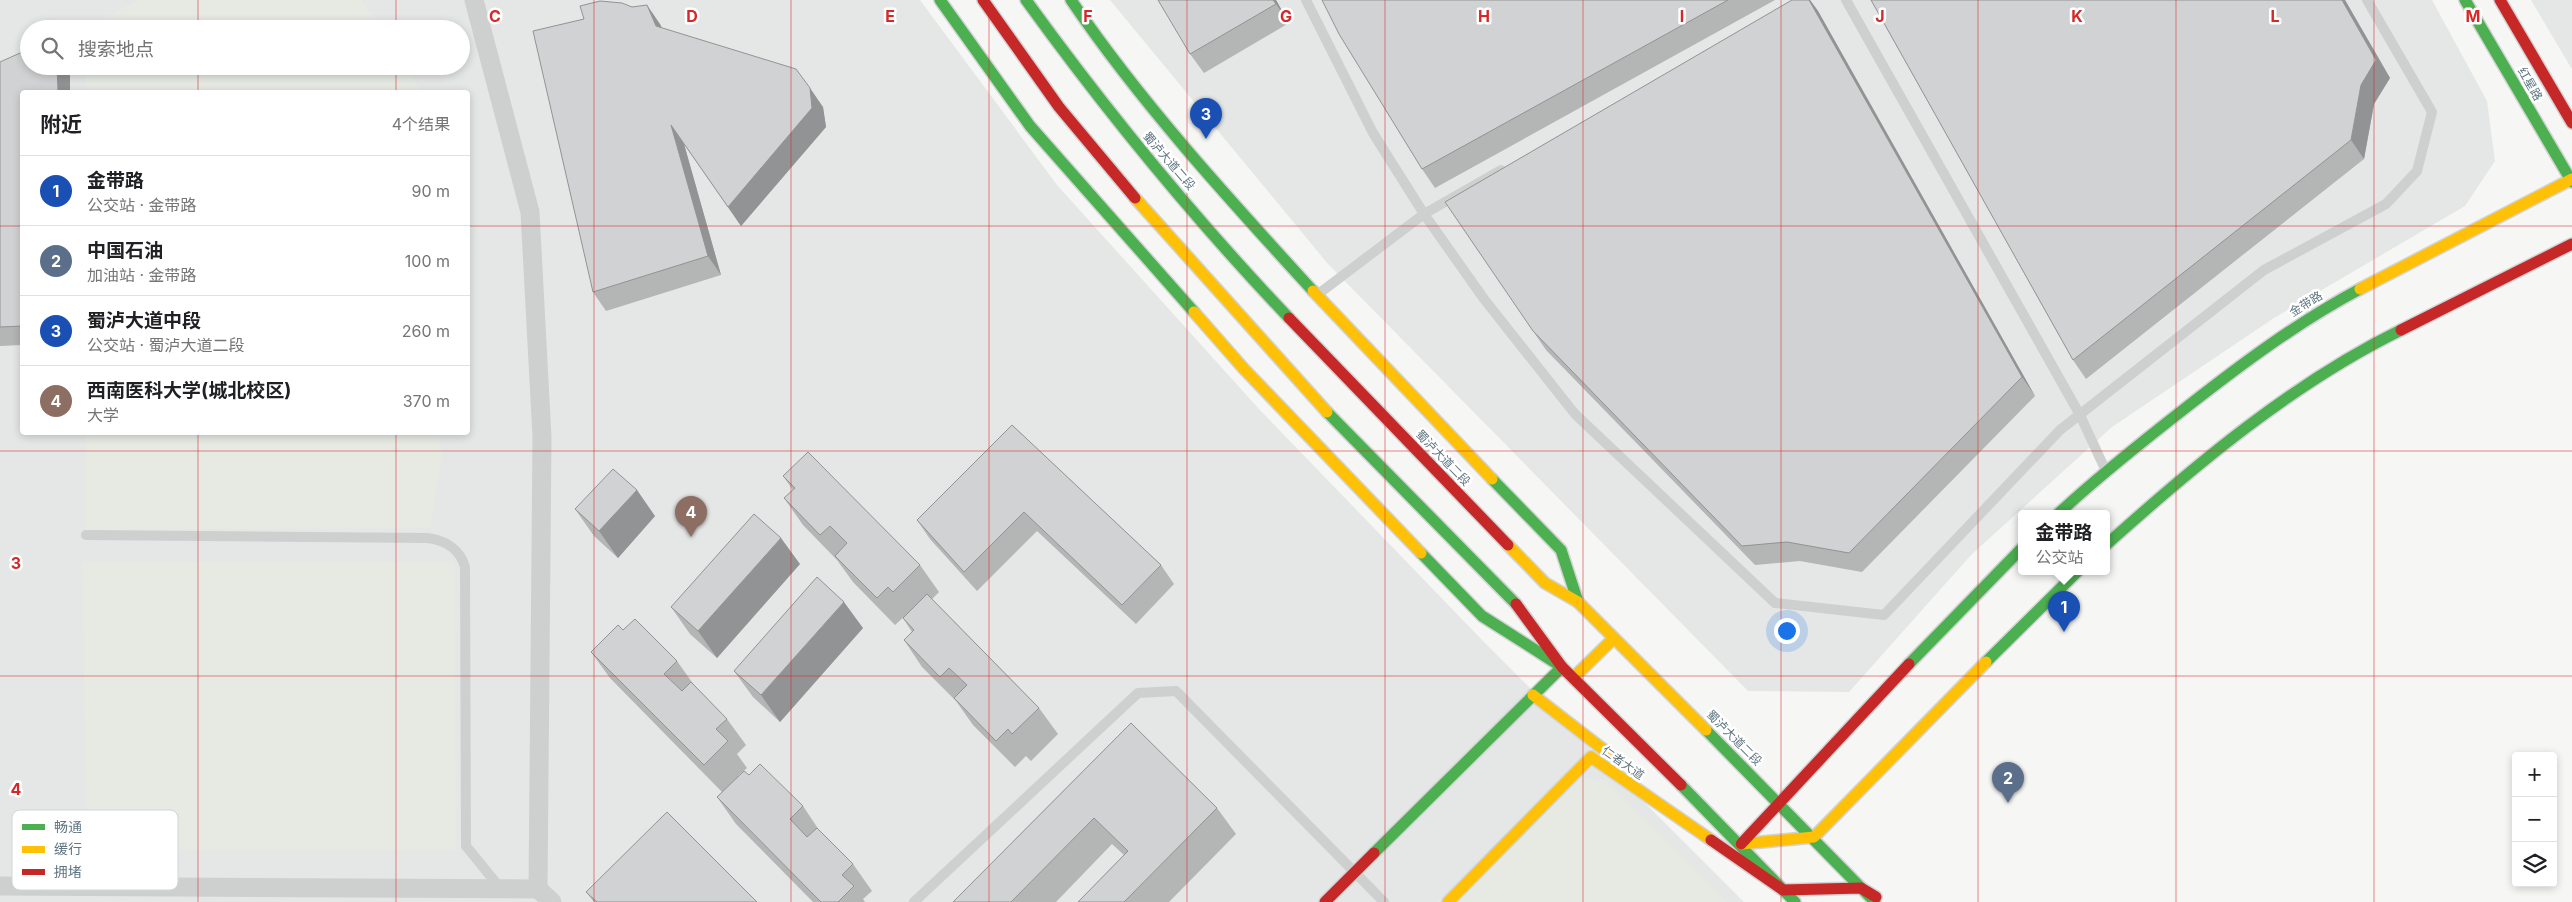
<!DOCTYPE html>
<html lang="zh">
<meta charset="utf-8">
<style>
body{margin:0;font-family:Inter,"Noto Sans SC",sans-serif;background:#f2f2f2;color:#202124}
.controls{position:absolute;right:15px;bottom:15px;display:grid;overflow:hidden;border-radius:5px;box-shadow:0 2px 8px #0003}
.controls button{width:45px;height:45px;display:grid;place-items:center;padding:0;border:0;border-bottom:1px solid #e0e0e0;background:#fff;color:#202124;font:25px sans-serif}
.you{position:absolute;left:1786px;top:630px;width:18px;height:18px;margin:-12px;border:4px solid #fff;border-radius:50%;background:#1a73e8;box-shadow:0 0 0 8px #1a73e833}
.badge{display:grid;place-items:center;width:32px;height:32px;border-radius:50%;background:#545b60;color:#fff;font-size:16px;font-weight:700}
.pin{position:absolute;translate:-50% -41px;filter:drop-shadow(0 1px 2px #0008)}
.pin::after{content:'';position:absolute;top:26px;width:18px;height:15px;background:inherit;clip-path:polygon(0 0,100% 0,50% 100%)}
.popup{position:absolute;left:2018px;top:510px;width:92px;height:65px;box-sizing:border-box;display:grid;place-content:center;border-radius:5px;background:#fff;filter:drop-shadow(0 1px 4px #0005);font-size:16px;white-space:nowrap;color:#757577}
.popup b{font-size:19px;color:#202124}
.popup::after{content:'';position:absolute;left:50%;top:100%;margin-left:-10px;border:10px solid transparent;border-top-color:#fff}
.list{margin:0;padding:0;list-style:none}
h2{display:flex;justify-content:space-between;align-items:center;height:65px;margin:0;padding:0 20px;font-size:21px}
h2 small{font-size:16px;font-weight:400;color:#757577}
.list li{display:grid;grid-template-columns:32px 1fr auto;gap:15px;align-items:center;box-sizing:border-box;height:70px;padding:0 20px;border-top:1px solid #e0e0e0}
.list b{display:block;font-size:19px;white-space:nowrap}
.list p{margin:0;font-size:16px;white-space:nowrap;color:#757577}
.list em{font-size:16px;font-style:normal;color:#757577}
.icon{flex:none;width:28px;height:28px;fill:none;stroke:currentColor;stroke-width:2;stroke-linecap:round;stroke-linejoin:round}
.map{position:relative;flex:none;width:2572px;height:902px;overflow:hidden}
.search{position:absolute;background:#fff;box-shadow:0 2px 8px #0003;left:20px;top:20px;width:450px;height:55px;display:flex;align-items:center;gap:12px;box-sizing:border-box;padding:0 18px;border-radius:28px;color:#757577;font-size:19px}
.panel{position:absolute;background:#fff;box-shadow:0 2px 8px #0003;left:20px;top:90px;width:450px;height:345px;border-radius:5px}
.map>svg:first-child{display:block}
.built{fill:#e4e7e6;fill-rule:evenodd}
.green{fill:#e6eae3}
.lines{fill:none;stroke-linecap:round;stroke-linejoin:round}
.fast-casing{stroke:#d1d3d5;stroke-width:14}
.slow-casing{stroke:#d1d3d5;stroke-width:14}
.jam-casing{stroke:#d1d3d5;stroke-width:14}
.lane{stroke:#ced0d0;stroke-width:10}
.street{stroke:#ced0d0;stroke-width:19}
.fast{stroke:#4caf50;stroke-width:11}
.slow{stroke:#ffc107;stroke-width:11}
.jam{stroke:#c62828;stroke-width:11}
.wall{fill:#b4b5b5}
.shaded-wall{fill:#929394}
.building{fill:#d1d2d3;stroke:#929394}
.grid{fill:none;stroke:#d62828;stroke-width:1;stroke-opacity:0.55}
.labels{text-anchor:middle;stroke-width:5;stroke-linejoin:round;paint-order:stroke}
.street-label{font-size:12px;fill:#5f7582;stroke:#fff}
.key{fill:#fff;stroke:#cfd6da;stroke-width:1}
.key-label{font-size:14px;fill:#5f7582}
.grid-label{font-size:16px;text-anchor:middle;font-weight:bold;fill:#d62828;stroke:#fff;stroke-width:5;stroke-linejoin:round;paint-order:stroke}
</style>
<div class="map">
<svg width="2572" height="902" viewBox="0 0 2572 902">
<rect width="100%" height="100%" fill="#f6f6f5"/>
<!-- built -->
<path class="built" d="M0 0H920L1057 185 1259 409 1483 641 1744 902H0ZM29 29H461V66H29ZM22 92H468V432H22Z
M1110 0H2432L2487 101 2495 161 2465 206 2274 318 2112 427 1971 555 1849 692 1748 691 1328 264Z
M2531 0H2572V69L2570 66Z"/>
<!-- green -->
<path class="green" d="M139 0H361L384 29H86V27Z
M86 66H406L421 92H86Z
M86 433H440L441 461 430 528 86 530Z
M82 561H454L456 850 87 849Z
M1566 777 1605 780 1727 902H1437Z"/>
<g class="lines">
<defs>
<path id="fast" d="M940 0 1030 126 1194 312
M1026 0C1107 112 1194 218 1289 318
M1071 0C1141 103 1229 199 1313 291
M2465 0 2572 182
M1327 412 1516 604
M1492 479 1561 550 1578 602
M2059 513C2100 475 2143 441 2188 406 2243 363 2298 322 2360 289
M2106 545C2195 465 2293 383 2401 330
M1986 662 2078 571
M1909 664 2022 548
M1706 730 1875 902
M1681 785 1795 902
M1374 853 1562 667 1482 616 1421 553"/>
<path id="slow" d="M1135 198 1327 412
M2360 289 2572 179
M1313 291 1492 479
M1194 312 1244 369 1421 553
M1508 545 1545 583 1578 602 1706 730
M1573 678 1614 638
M1533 695 1617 760
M1741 844 1814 837 1986 662
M1448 902 1591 757 1711 840"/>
<path id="jam" d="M983 0 1059 107 1135 198
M2500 0 2572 123
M1289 318 1508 545
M2401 330 2572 244
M1516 604 1562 667 1681 785
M1711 840 1783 890 1861 888 1876 897
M1741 844 1909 664
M1325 902 1374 853"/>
</defs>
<!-- fast casing -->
<use href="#fast" class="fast-casing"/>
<!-- slow casing -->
<use href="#slow" class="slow-casing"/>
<!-- jam casing -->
<use href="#jam" class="jam-casing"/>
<!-- lane -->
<path class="lane" d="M1306 0 1373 133 1424 214 1484 299 1575 414 1775 603 1884 615 2060 430 2264 270 2386 204 2417 171 2432 112 2367 0
M1846 0 2080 415 2105 469
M1317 295 1424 214 1501 170
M86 535 427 538C445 540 460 549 465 567L466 846 501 889
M914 902 1138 693 1176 691 1384 902"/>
<!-- street -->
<path class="street" d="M474 0 530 212 542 437 538 889
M0 886 538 889 552 902"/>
<!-- fast -->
<use href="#fast" class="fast"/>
<!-- slow -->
<use href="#slow" class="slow"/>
<!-- jam -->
<use href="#jam" class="jam"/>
</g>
<!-- wall -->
<path class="wall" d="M1276 0 1289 23 1204 73 1190 54Z
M1322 0H1775L1435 188 1422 169Z
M1792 0H1810L1818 11 2035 396 1862 572 1800 561 1755 565 1546 350 1533 331Z
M1871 0H2345L2390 78 2374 104 2364 159 2086 379 2073 360Z
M660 24 662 28 823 107 826 127 741 226 684 144 721 275 606 311 593 292Z
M0 62 22 92V345L0 346Z
M1012 425 1161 565 1174 584 1136 624 1037 531 977 591 930 539 917 520Z
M783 476 920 565 939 592 932 599 1039 708 1058 734 1031 761 1026 756 1015 767 973 725 956 701 922 667 904 640 912 632 903 618 907 614 895 625 853 582 837 560 803 525 784 498 793 490Z
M575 509 655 516 618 558 594 536Z
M800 564 717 658 690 634 671 607Z
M863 628 780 722 753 697 734 671Z
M623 630 677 661 694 685 727 719 746 745 737 754 747 768 738 776 749 775 803 806 819 830 853 864 872 891 863 899 865 902H813L736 824 717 797 722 792 610 678 591 652Z
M1131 723 1217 808 1236 834 1169 902H1078L1124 855 1112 844 1056 902H953Z
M586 892 757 902H594Z"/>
<!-- shaded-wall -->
<path class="shaded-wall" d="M1273 0H1276L1289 23 1276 4Z
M1809 0H1810L1818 11 2035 396 2022 377Z
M2342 0H2345L2390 78 2374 104 2364 159 2351 140 2361 85Z
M647 5 660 24 669 45 656 26Z
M57 66H70V92H58Z
M810 88 823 107 826 127 741 226 728 207Z
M671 125 684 144 721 275 708 256Z
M637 490 655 516 618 558 599 531Z
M781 538 800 564 717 658 698 631Z
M844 602 863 628 780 722 761 695Z"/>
<!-- building -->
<path class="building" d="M1158 0H1273L1276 4 1190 54Z
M1322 0H1728L1422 169 1339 34Z
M1792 0H1809L2022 377 1849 553 1787 542 1742 546 1533 331 1445 202Z
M1871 0H2342L2376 60 2361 85 2351 140 2073 360Z
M600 1 622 3 632 7 647 5 656 26 796 69 810 88 812 108 728 207 671 125 708 256 593 292 533 31 584 19 580 6Z
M29 49V66H57L58 92H22V326L0 327V62Z
M1012 425 1161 565 1122 605 1024 512 964 572 917 520Z
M808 452 920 565 893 592 888 587 877 598 835 556 847 543 830 526 820 535 784 498 795 488 783 476Z
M613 469 637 490 599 531 575 509Z
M754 514 781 538 698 631 671 607Z
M817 577 844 602 761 695 734 671Z
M927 594 1039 708 1012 734 1008 729 996 741 954 698 967 685 949 668 940 677 904 640 914 630 903 618Z
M635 619 677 661 664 674 682 691 691 682 727 719 716 729 728 741 704 765 591 652 618 625 623 630Z
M1131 723 1217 808 1124 902H1078L1128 851 1094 818 1011 902H953Z
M760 764 803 806 790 819 807 837 817 828 853 864 842 875 854 886 838 902H821L717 797 744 771 749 775Z
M667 812 757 902H597L586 892Z"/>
<!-- grid -->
<path class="grid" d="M198 0V29M396 0V29M594 0V902M791 0V902M989 0V902M1187 0V902M1385 0V902M1583 0V902M1781 0V902M1978 0V902M2176 0V902M2374 0V902M198 66V92M396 66V92M0 226H22M468 226H2572M198 432V902M396 432V902M0 451H2572M0 676H2572"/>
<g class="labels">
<!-- street labels -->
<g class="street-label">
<text transform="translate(2530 84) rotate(60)" y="4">红星路</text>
<text transform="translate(1169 161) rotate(49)" y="4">蜀泸大道二段</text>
<text transform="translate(2306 304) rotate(-32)" y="4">金带路</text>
<text transform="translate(1443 458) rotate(46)" y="4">蜀泸大道二段</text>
<text transform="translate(1734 738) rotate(45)" y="4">蜀泸大道二段</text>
<text transform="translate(1623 763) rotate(35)" y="4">仁者大道</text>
</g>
</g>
<!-- legend -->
<rect x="12" y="810" width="166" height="80" rx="8" class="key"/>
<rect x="22" y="824" width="23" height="6" fill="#4caf50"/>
<rect x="22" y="846" width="23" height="7" fill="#ffc107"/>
<rect x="22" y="869" width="23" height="6" fill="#c62828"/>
<g class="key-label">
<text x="54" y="832">畅通</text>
<text x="54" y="854">缓行</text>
<text x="54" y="877">拥堵</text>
</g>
<g class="grid-label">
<text x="495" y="22">C</text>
<text x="692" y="22">D</text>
<text x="890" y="22">E</text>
<text x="1088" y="22">F</text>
<text x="1286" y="22">G</text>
<text x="1484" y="22">H</text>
<text x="1682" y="22">I</text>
<text x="1880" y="22">J</text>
<text x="2077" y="22">K</text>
<text x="2275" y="22">L</text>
<text x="2473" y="22">M</text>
<text x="16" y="569">3</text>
<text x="16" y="795">4</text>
</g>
</svg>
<div class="controls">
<button>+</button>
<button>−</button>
<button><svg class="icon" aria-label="layers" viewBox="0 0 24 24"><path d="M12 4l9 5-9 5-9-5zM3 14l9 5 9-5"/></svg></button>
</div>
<div class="you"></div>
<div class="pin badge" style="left:2064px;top:632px;background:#1a4fb4">1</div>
<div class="popup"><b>金带路</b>公交站</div>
<div class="pin badge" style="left:2008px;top:803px;background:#5c6f8a">2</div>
<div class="pin badge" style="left:1206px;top:139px;background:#1a4fb4">3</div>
<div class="pin badge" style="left:691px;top:537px;background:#8d6e63">4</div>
<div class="search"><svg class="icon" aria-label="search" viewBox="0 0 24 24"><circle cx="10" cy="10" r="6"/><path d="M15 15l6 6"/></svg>搜索地点</div>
<section class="panel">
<h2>附近<small>4个结果</small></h2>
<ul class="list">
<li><span class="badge" style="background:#1a4fb4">1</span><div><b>金带路</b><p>公交站 · 金带路</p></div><em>90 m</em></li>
<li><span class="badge" style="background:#5c6f8a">2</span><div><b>中国石油</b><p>加油站 · 金带路</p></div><em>100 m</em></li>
<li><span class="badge" style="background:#1a4fb4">3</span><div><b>蜀泸大道中段</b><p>公交站 · 蜀泸大道二段</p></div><em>260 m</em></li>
<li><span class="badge" style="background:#8d6e63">4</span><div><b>西南医科大学(城北校区)</b><p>大学</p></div><em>370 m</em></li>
</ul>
</section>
</div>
